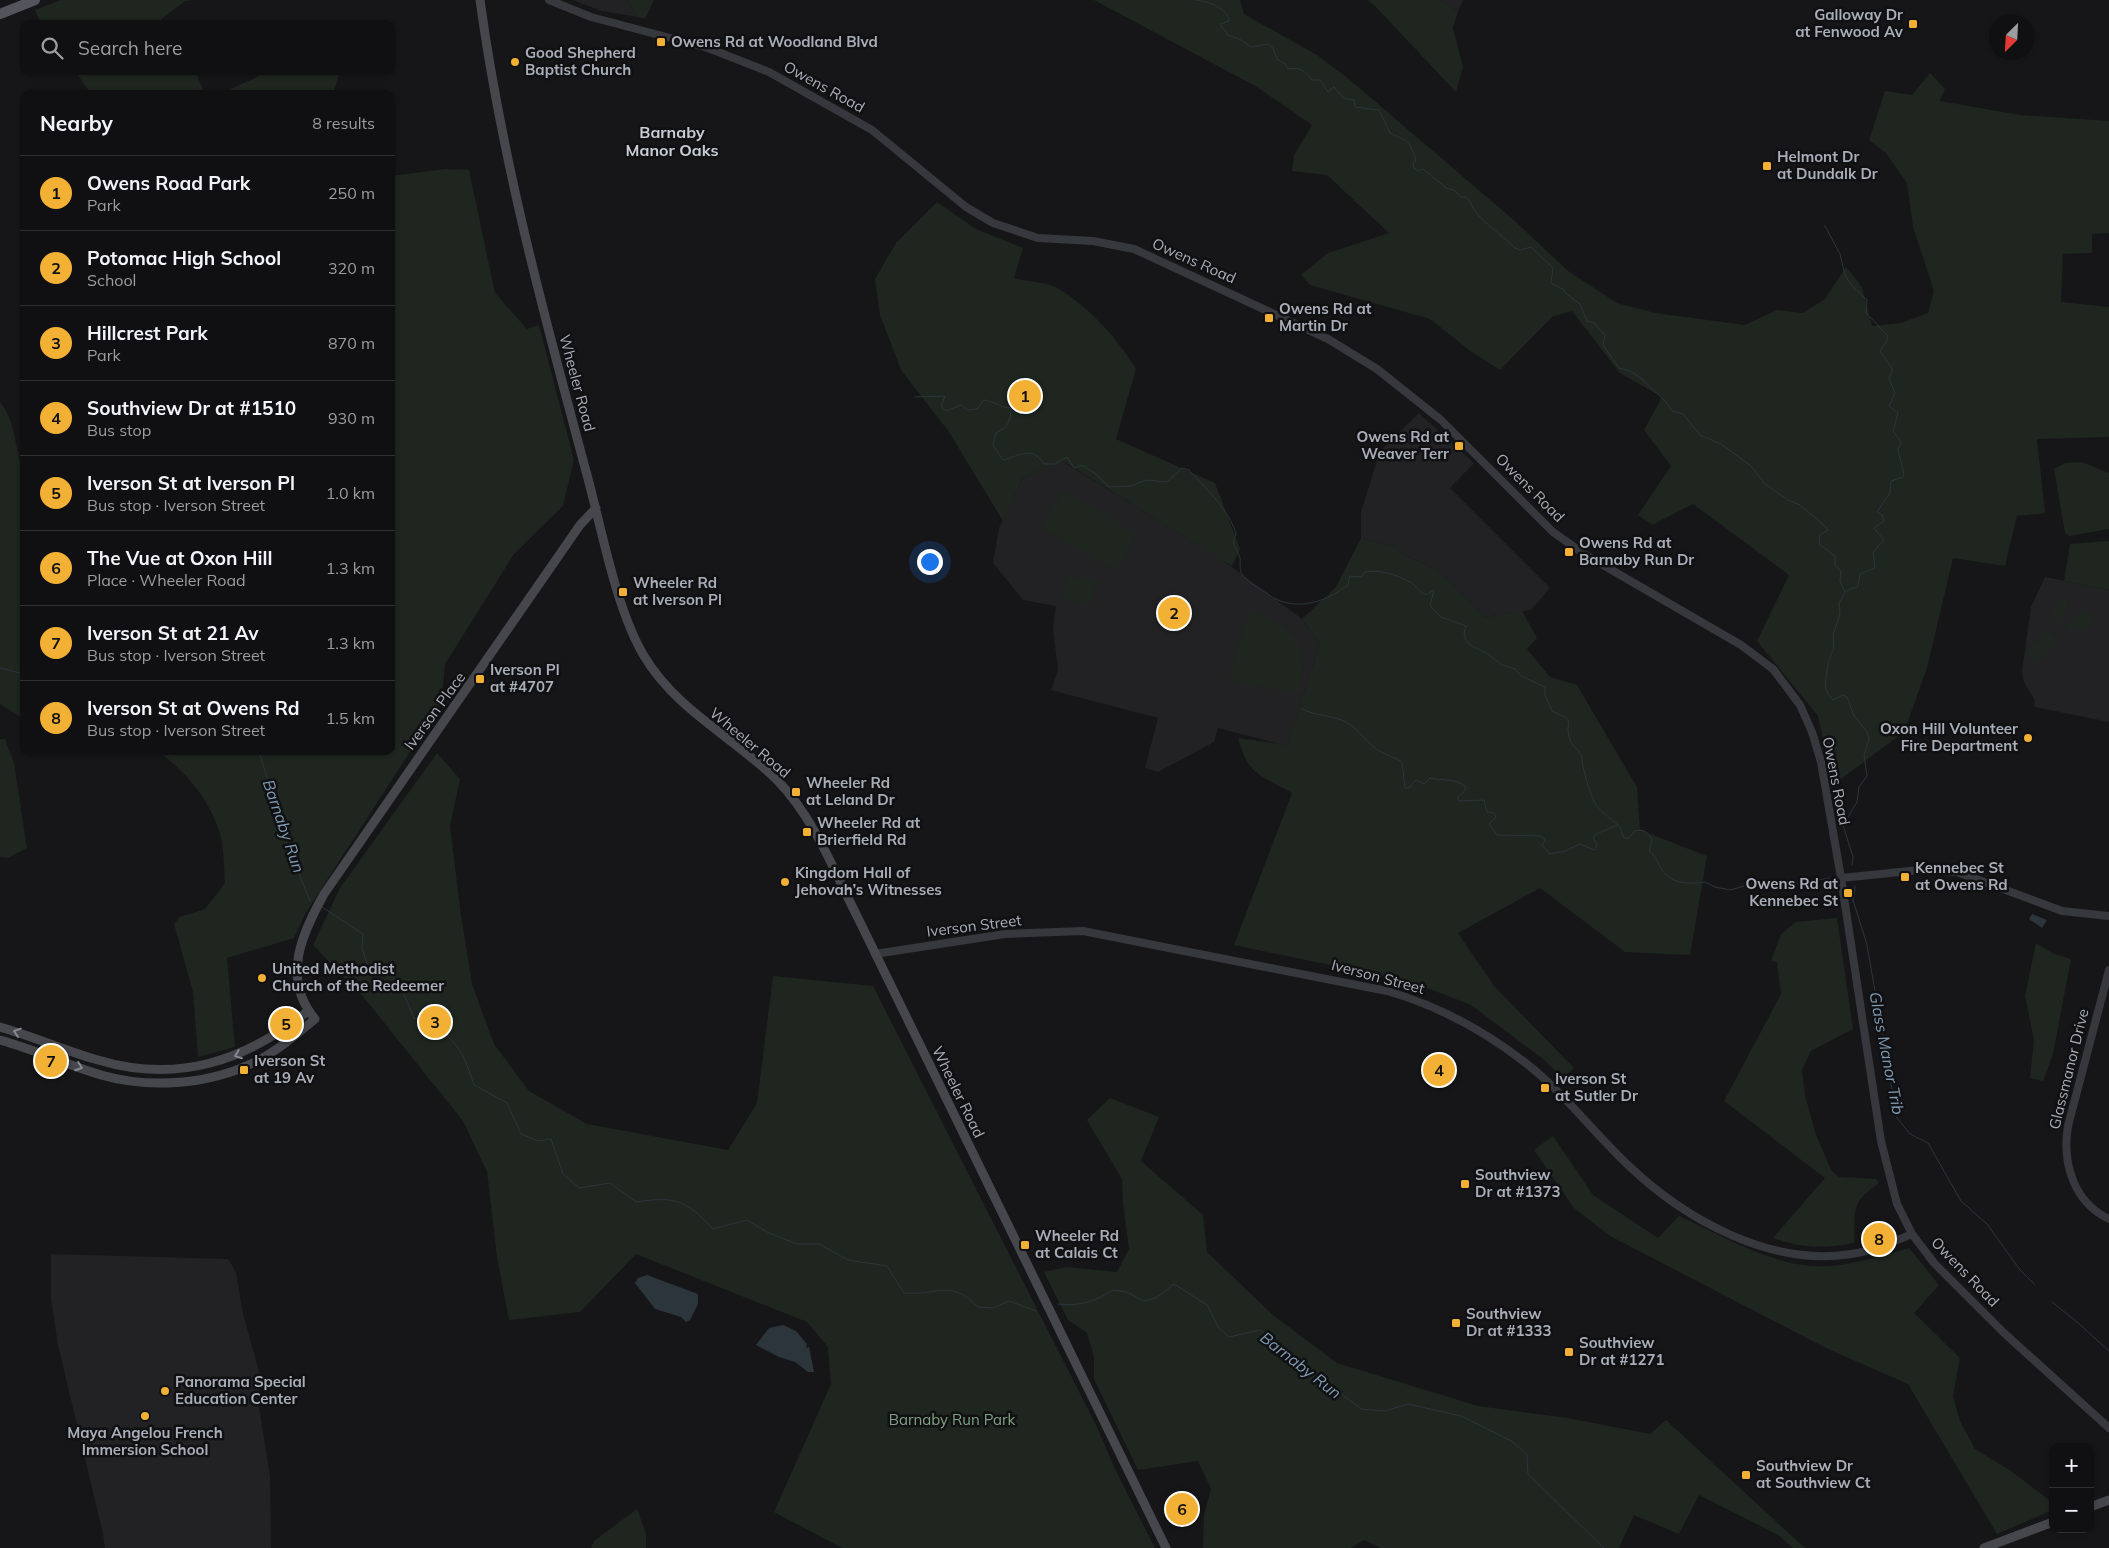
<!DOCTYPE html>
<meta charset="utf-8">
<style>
body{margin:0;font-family:Mulish,sans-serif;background:#1e1e20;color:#f1f3f6}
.controls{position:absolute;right:15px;bottom:15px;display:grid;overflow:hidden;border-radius:10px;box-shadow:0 1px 4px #0004}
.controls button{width:45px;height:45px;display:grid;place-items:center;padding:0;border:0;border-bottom:1px solid #303032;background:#101012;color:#f1f3f6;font:25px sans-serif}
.compass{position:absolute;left:1989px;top:15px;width:45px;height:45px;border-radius:50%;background:#101012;box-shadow:0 1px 4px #0004;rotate:204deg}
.you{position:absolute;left:929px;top:561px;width:18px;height:18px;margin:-12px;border:4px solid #fff;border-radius:50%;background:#1a73e8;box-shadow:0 0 0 8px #1a73e833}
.badge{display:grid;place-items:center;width:32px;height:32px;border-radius:50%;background:#f2b134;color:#111;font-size:16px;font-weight:700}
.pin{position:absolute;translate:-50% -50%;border:2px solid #fff;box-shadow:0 1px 5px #0006}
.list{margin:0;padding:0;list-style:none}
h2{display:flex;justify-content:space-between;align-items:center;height:65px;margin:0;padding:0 20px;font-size:21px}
h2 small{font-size:16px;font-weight:400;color:#9c9d9f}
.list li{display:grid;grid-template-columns:32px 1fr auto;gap:15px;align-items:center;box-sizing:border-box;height:75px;padding:0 20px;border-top:1px solid #303032}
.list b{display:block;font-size:19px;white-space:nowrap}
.list p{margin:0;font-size:16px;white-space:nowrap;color:#9c9d9f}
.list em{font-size:16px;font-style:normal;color:#9c9d9f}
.icon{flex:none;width:28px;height:28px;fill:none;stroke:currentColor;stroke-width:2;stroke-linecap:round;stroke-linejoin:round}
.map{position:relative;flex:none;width:2109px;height:1548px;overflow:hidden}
.search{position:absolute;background:#101012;box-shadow:0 1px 4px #0004;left:20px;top:20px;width:375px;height:55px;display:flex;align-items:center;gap:12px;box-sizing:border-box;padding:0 18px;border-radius:10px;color:#9c9d9f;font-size:19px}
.panel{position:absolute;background:#101012;box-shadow:0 1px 4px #0004;left:20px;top:90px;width:375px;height:665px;border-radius:10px}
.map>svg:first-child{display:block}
.built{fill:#222225}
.green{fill:#1e261f}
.water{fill:#2c353c}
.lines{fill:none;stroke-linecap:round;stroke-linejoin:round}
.stream{stroke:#2c353c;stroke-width:1}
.tertiary{stroke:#37383d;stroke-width:8}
.secondary{stroke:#45474d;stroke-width:9}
.primary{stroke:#53555c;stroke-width:10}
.oneway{stroke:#858993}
.poi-dot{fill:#f2b134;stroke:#111113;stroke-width:2}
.labels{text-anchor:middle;stroke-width:5;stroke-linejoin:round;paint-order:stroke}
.poi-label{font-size:15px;font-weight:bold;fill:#a8adb8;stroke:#111113;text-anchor:start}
.street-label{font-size:15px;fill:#a8adb8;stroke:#111113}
.park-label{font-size:15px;fill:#7fa381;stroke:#111113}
.neighbourhood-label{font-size:16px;font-weight:bold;fill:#c9ccd4;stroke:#111113}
.water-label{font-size:16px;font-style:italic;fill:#7f9bb3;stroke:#111113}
</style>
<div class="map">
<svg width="2109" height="1548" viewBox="0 0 2109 1548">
<rect width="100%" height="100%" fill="#161618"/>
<!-- built -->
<path class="built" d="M572 0H628L637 17 602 11Z
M1439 0H1463L1458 11Z
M1419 413 1474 463 1450 488 1550 588 1531 610 1485 617 1438 570 1402 554 1395 547 1361 538V512L1380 451Z
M1062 461 1217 556 1302 619 1320 644 1287 746 1218 728 1214 742 1158 772 1145 768 1158 718 1051 690 1058 670 1053 629 1056 606 1023 600 993 563 999 528 1023 477Z
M2045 577 2109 590V722L2035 707 2034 699 2023 680 2022 671 2031 607Z
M51 1254 228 1259 236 1272 243 1314 260 1375 259 1407 270 1476 271 1548H105L103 1534 58 1345 51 1299Z"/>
<!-- green -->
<path class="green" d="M61 0H196L185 1 155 24H41L35 10Z
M628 0H654L645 19 637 17Z
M1094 0H1240L1244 14 1317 55 1349 79 1516 222 1568 271 1617 303 1655 313 1745 325 1777 310 1803 313 1825 299 1846 267 1862 287 1872 326 1901 323 1928 313 1934 291 1913 227 1907 183 1886 153 1869 140 1885 91 1912 95 1930 73 1945 89 1940 101 2020 115 2109 121V233L2092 234V253L2063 254 2061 302 2109 307V437L2037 439 2045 513 2017 516 2005 566 1953 558 1927 668 1904 732 1833 785 1818 716 1757 641 1789 575 1693 504 1652 525 1638 515 1671 466 1644 430 1662 397 1620 373 1572 311 1552 317 1500 370 1469 350 1430 319 1310 285 1301 275 1328 253 1389 233 1327 175 1292 171 1294 155 1312 125 1257 87Z
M1367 0H1439L1458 11 1453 28 1463 67 1456 92 1375 6Z
M75 71H150C160 77 182 71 195 71L205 94H91Z
M258 71H340L333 94H220L259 76Z
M445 169 469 170 495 293 527 329 539 325 574 460 563 506 514 554 445 664 441 704 305 914 294 938 227 958 235 1047 198 1057 193 992 174 924 180 917 205 909 225 883C224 869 224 851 221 837 211 801 187 773 158 751H391V176Z
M937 202 976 229 1023 248 1014 278C1028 282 1048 282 1059 289 1090 308 1117 338 1136 369L1116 439 1215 483 1240 549 1232 566 1063 461 1023 477 1003 521 949 432 901 370 880 315 875 279 896 243Z
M0 402C17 423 14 448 24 472V719L0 704Z
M2082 462 2109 473V529L2069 536 2065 533 2054 469 2065 463Z
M1063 491 1137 534 1116 571 1041 528Z
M1361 538 1395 547 1402 554 1438 570 1485 617 1522 611 1537 638 1527 649 1550 677 1577 685 1637 787 1640 830 1707 856 1690 955 1625 952 1540 888 1458 933 1494 986 1574 1068 1563 1078 1543 1059 1471 1005 1412 982 1234 945 1292 793C1261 775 1248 776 1238 738L1287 745 1320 644 1302 619 1336 587Z
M2109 541V590L2064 581 2070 544Z
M1068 575 1096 582 1090 606 1062 598Z
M2064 596 2068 599 2064 617 2054 621V606Z
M1251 611C1295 630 1313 644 1298 694L1234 682 1228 675Z
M2082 612 2089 615 2092 624 2089 629 2069 630 2066 623Z
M2049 632 2058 645 2034 661 2026 648Z
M0 739H5L14 763 27 848 8 858 0 857Z
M437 753 460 779 450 826 461 915 472 984 494 1044 529 1091 587 1124 728 1150 757 1103 773 976 873 986 1096 1425 1117 1473 1155 1548H842L774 1512 831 1384 828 1347 807 1322 636 1254 580 1312 509 1320 497 1257 487 1172 463 1121 366 1000 313 945 340 888Z
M1837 918 1853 1029 1811 1051 1802 1070 1805 1095 1815 1132 1831 1170 1839 1177 1876 1179 1879 1183C1849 1204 1856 1210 1854 1243 1825 1249 1801 1248 1773 1238L1825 1178 1724 1101 1781 994 1777 962 1771 961 1781 934 1796 922Z
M2036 943 2054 954 2071 959 2053 1054 2043 1081 2030 1078 2034 1040 2025 996Z
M1110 1098 1159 1117 1141 1161 1203 1215 1207 1252 1274 1316 1337 1363 1478 1406 1568 1418 1650 1434 1666 1420 1805 1548H1793L1778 1535 1699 1495 1679 1534 1634 1515 1619 1548H1381L1364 1540 1351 1548H1203L1204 1515 1211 1489 1198 1461 1138 1470 1094 1379V1357L1087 1333 1068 1320 1044 1272 1066 1267 1117 1272 1129 1249 1123 1203 1122 1179 1087 1120Z
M1553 1136 1593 1195 1658 1238 1679 1216C1725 1237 1778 1270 1831 1266 1857 1264 1884 1255 1909 1248L1939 1285 1914 1313 1960 1358 1953 1396 1960 1421 1975 1449 2011 1471 2053 1503V1510L1997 1534 1908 1384 1826 1348 1610 1236 1574 1208 1534 1150Z
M637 1509 646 1533V1548H591L594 1541Z"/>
<!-- water -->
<path class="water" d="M2032 914 2047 920 2042 928 2029 919Z
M647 1275 698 1294V1304L690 1320 686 1322 681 1317 655 1309 635 1283 638 1278Z
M783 1325 796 1331 807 1344 806 1348 809 1347 814 1372H808L795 1362 779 1357 756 1345 769 1328Z"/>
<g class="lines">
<!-- stream -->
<path class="stream" d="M1196 0C1207 1 1228 8 1229 21L1220 24 1228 35 1241 40 1251 47 1268 44 1273 48 1277 59 1285 64 1288 69C1302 67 1304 71 1312 80H1320L1328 92 1334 87 1343 98 1354 100 1355 107 1379 110 1390 133C1409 143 1408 137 1416 160L1413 163 1414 168 1418 171 1423 169 1446 188 1454 190 1461 197H1466C1471 202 1473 209 1477 214 1488 226 1503 236 1515 248L1520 250 1531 247 1553 268 1551 283 1564 290 1565 293 1580 304 1587 321 1594 323 1605 335 1603 345 1619 368 1630 371 1641 378 1666 402 1672 411 1683 414 1700 435 1721 444 1751 466 1764 483 1788 500 1800 505 1826 527 1828 530 1820 535 1819 544 1835 556V566L1841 571 1840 581 1845 592
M1825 226 1840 254 1845 275 1851 285 1867 300 1866 313 1888 336 1886 343 1880 351 1893 370 1889 378 1895 393 1889 406 1898 413 1893 431 1901 442 1898 450 1904 474 1903 477 1891 481 1890 493 1877 512 1882 515 1884 521 1874 528 1884 540 1873 552 1875 568 1860 574C1856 596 1860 582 1845 592L1839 603 1840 614 1833 635 1834 649C1829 654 1824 683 1826 689 1827 693 1830 696 1833 700L1843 695 1847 697 1854 716 1867 732 1869 739 1864 755 1867 776 1859 787 1857 802 1843 825 1853 857 1852 865
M915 397 945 396 941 406 946 411 961 405 967 410 977 409 984 400C994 401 1001 408 1011 408 1011 421 1007 428 996 433L993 445 1003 460C1019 456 1032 445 1044 464H1055L1067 457 1074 468 1082 465 1097 475 1109 487 1131 486 1146 480 1167 482 1182 468 1189 470C1206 489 1229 509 1236 534 1231 545 1235 546 1239 555 1242 560 1238 568 1242 574 1246 581 1256 586 1263 591 1267 593 1271 597 1276 599 1300 611 1329 600 1348 585L1350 576 1361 577 1365 572C1379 569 1398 575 1410 582 1417 586 1418 592 1426 595L1434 590 1430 606 1441 617 1466 626 1464 634 1466 641 1472 646 1488 654 1502 665 1515 669 1521 676 1545 687V695L1552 711C1579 723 1563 719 1570 740 1572 746 1579 750 1582 756 1581 765 1591 797 1596 805 1601 812 1618 824 1620 827 1622 830 1622 834 1624 838H1629L1635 831C1644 829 1647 832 1652 839L1649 851C1657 857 1657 863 1662 870 1673 885 1690 884 1705 882L1715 887 1730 890 1762 881 1801 883 1807 877 1812 881 1830 878
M0 668 24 674
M1302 709C1315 716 1332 715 1346 722 1359 729 1368 745 1381 752 1388 756 1395 757 1402 762L1405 788H1409L1416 780 1424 784 1430 778C1443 781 1455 778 1466 787L1463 793 1457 798 1459 801 1484 800 1487 812 1494 813 1496 817 1489 824 1497 835 1542 836 1545 840 1542 845 1550 854 1565 851 1580 844 1594 850 1597 845 1593 837 1596 834 1618 825
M259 751 287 844 310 901
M1850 890 1867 945 1897 1118 1910 1134 1928 1143 1961 1201 1987 1224 2020 1270 2035 1285
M1853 902 1855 886
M322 907 363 934 362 948 367 964C374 968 382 969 388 973 399 980 409 1006 414 1018 452 1032 462 1047 474 1085L507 1103 521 1134 538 1141 551 1139 563 1174 579 1188 610 1183 636 1202C676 1196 686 1200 713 1229L747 1220 767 1232 797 1244H819L848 1260 887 1266 904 1293C939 1296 949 1278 978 1307L993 1308 1009 1301 1036 1311
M2052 1302 2077 1322 2109 1351
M1058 1304C1078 1307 1097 1301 1113 1290L1127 1292 1144 1301 1156 1298 1174 1284 1207 1305 1218 1327 1229 1337 1260 1330 1278 1343 1291 1361 1340 1393 1361 1409 1385 1411 1408 1404 1461 1416 1513 1442 1527 1455 1528 1474 1604 1548"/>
<!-- tertiary -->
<path class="tertiary" d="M549 0 591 17 708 48 769 72 872 130 966 207 993 223 1038 238 1093 241 1134 249 1328 339 1377 369 1441 420 1553 532 1584 554 1741 645 1773 669 1800 705 1812 732 1821 762 1841 878 1881 1141 1897 1204 1912 1234 1934 1263 2003 1332 2109 1428
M1841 878 1920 870 1957 872 2062 911 2109 916
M875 954 1005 934 1083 931 1387 991C1439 1006 1485 1031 1527 1064 1565 1094 1594 1133 1629 1166 1686 1220 1771 1267 1851 1254 1872 1251 1893 1242 1912 1234
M2109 970 2068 1126C2062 1162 2073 1202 2109 1219"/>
<!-- secondary -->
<path class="secondary" d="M480 0C502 161 545 319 587 475 602 530 616 609 644 656 677 711 734 737 778 781 814 818 835 873 858 918L1166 1548
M0 1027C33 1036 65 1051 98 1060 178 1084 245 1061 308 1011
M0 1040C34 1049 67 1065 101 1075 150 1089 210 1085 257 1061 278 1050 297 1034 315 1019 281 978 302 934 324 894L580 525 596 508
M2090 1507 2109 1500
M1984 1548 2053 1522"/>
<!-- primary -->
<path class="primary" d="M0 14 35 0"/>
</g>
<!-- one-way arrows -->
<defs><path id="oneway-chevron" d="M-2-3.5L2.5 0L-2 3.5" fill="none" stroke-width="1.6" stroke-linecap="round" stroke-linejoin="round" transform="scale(1.25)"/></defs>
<g class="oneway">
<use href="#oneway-chevron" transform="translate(17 1032) rotate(-162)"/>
<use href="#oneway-chevron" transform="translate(238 1055) rotate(159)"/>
<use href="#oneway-chevron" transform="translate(79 1067) rotate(20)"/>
</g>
<!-- markers -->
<g class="poi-dot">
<rect x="1908" y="19" width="10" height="10" rx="2.5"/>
<rect x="656" y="37" width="10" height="10" rx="2.5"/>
<circle cx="515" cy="62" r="5"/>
<rect x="1762" y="161" width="10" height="10" rx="2.5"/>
<rect x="1264" y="313" width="10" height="10" rx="2.5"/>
<rect x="1454" y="441" width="10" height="10" rx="2.5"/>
<rect x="1564" y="547" width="10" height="10" rx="2.5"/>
<rect x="618" y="587" width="10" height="10" rx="2.5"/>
<rect x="475" y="674" width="10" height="10" rx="2.5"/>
<circle cx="2028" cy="738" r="5"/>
<rect x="791" y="787" width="10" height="10" rx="2.5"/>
<rect x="802" y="827" width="10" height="10" rx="2.5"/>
<rect x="1900" y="872" width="10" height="10" rx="2.5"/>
<circle cx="785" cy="882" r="5"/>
<rect x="1843" y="888" width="10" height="10" rx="2.5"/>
<circle cx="262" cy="978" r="5"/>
<rect x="239" y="1065" width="10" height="10" rx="2.5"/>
<rect x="1540" y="1083" width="10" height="10" rx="2.5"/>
<rect x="1460" y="1179" width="10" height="10" rx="2.5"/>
<rect x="1020" y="1240" width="10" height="10" rx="2.5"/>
<rect x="1451" y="1318" width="10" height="10" rx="2.5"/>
<rect x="1564" y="1347" width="10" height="10" rx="2.5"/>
<circle cx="165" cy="1391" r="5"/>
<circle cx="145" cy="1416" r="5"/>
<rect x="1741" y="1470" width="10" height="10" rx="2.5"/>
</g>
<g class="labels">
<!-- poi labels -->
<g class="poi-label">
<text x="1903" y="20" text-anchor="end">Galloway Dr<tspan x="1903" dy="17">at Fenwood Av</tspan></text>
<text x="671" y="47">Owens Rd at Woodland Blvd</text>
<text x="525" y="58">Good Shepherd<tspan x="525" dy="17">Baptist Church</tspan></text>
<text x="1777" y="162">Helmont Dr<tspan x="1777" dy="17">at Dundalk Dr</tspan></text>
<text x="1279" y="314">Owens Rd at<tspan x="1279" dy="17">Martin Dr</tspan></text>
<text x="1449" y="442" text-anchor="end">Owens Rd at<tspan x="1449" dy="17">Weaver Terr</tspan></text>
<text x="1579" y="548">Owens Rd at<tspan x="1579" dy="17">Barnaby Run Dr</tspan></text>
<text x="633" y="588">Wheeler Rd<tspan x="633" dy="17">at Iverson Pl</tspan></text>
<text x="490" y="675">Iverson Pl<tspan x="490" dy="17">at #4707</tspan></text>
<text x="2018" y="734" text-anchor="end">Oxon Hill Volunteer<tspan x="2018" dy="17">Fire Department</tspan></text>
<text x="806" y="788">Wheeler Rd<tspan x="806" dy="17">at Leland Dr</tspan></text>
<text x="817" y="828">Wheeler Rd at<tspan x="817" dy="17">Brierfield Rd</tspan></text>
<text x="1915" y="873">Kennebec St<tspan x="1915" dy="17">at Owens Rd</tspan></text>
<text x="795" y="878">Kingdom Hall of<tspan x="795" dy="17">Jehovah’s Witnesses</tspan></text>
<text x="1838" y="889" text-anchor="end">Owens Rd at<tspan x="1838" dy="17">Kennebec St</tspan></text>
<text x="272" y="974">United Methodist<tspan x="272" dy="17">Church of the Redeemer</tspan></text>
<text x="254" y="1066">Iverson St<tspan x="254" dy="17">at 19 Av</tspan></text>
<text x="1555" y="1084">Iverson St<tspan x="1555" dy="17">at Sutler Dr</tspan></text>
<text x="1475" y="1180">Southview<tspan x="1475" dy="17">Dr at #1373</tspan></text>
<text x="1035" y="1241">Wheeler Rd<tspan x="1035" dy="17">at Calais Ct</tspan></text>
<text x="1466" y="1319">Southview<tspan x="1466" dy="17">Dr at #1333</tspan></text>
<text x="1579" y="1348">Southview<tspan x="1579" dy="17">Dr at #1271</tspan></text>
<text x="175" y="1387">Panorama Special<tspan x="175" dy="17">Education Center</tspan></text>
<text x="145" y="1438" text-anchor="middle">Maya Angelou French<tspan x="145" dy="17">Immersion School</tspan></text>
<text x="1756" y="1471">Southview Dr<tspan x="1756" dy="17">at Southview Ct</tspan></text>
</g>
<!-- street labels -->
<g class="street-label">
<text transform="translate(824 87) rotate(29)" y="5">Owens Road</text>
<text transform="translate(1194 261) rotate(24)" y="5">Owens Road</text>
<text transform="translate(577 383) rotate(75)" y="5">Wheeler Road</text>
<text transform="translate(1530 488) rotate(45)" y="5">Owens Road</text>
<text transform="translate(435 711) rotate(-54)" y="5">Iverson Place</text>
<text transform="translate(750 743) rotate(40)" y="5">Wheeler Road</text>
<text transform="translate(1836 781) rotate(79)" y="5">Owens Road</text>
<text transform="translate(974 926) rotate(-7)" y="5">Iverson Street</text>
<text transform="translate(1378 977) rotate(15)" y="5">Iverson Street</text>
<text transform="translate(2069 1069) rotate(-76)" y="5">Glassmanor Drive</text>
<text transform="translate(958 1092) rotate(64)" y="5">Wheeler Road</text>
<text transform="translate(1965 1272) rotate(46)" y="5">Owens Road</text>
</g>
<!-- park labels -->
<g class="park-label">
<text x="952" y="1425">Barnaby Run Park</text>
</g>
<!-- neighbourhood labels -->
<g class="neighbourhood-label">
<text x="672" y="138">Barnaby<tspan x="672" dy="18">Manor Oaks</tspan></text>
</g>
<!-- water labels -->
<g class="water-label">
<text transform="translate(284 826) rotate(71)" y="6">Barnaby Run</text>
<text transform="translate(1887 1053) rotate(79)" y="6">Glass Manor Trib</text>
<text transform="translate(1301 1365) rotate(38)" y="6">Barnaby Run</text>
</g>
</g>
</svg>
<div class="controls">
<button>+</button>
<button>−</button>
</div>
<svg class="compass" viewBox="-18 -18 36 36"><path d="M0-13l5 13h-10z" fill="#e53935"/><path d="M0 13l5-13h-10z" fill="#9c9d9f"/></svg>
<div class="you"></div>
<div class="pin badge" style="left:1025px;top:396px">1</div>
<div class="pin badge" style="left:1174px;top:613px">2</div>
<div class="pin badge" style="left:435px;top:1022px">3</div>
<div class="pin badge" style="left:1439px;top:1070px">4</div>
<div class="pin badge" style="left:286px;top:1024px">5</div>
<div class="pin badge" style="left:1182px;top:1509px">6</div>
<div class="pin badge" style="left:51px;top:1061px">7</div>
<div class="pin badge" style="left:1879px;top:1239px">8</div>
<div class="search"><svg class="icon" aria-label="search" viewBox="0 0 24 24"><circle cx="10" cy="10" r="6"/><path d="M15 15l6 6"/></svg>Search here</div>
<section class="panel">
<h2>Nearby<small>8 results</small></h2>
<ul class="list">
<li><span class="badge">1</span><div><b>Owens Road Park</b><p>Park</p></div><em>250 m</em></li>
<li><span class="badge">2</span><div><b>Potomac High School</b><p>School</p></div><em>320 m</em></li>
<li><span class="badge">3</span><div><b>Hillcrest Park</b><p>Park</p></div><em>870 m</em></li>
<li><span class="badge">4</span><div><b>Southview Dr at #1510</b><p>Bus stop</p></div><em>930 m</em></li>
<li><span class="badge">5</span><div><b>Iverson St at Iverson Pl</b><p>Bus stop · Iverson Street</p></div><em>1.0 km</em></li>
<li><span class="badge">6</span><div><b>The Vue at Oxon Hill</b><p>Place · Wheeler Road</p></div><em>1.3 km</em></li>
<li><span class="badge">7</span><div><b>Iverson St at 21 Av</b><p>Bus stop · Iverson Street</p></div><em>1.3 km</em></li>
<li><span class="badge">8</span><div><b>Iverson St at Owens Rd</b><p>Bus stop · Iverson Street</p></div><em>1.5 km</em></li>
</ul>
</section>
</div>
